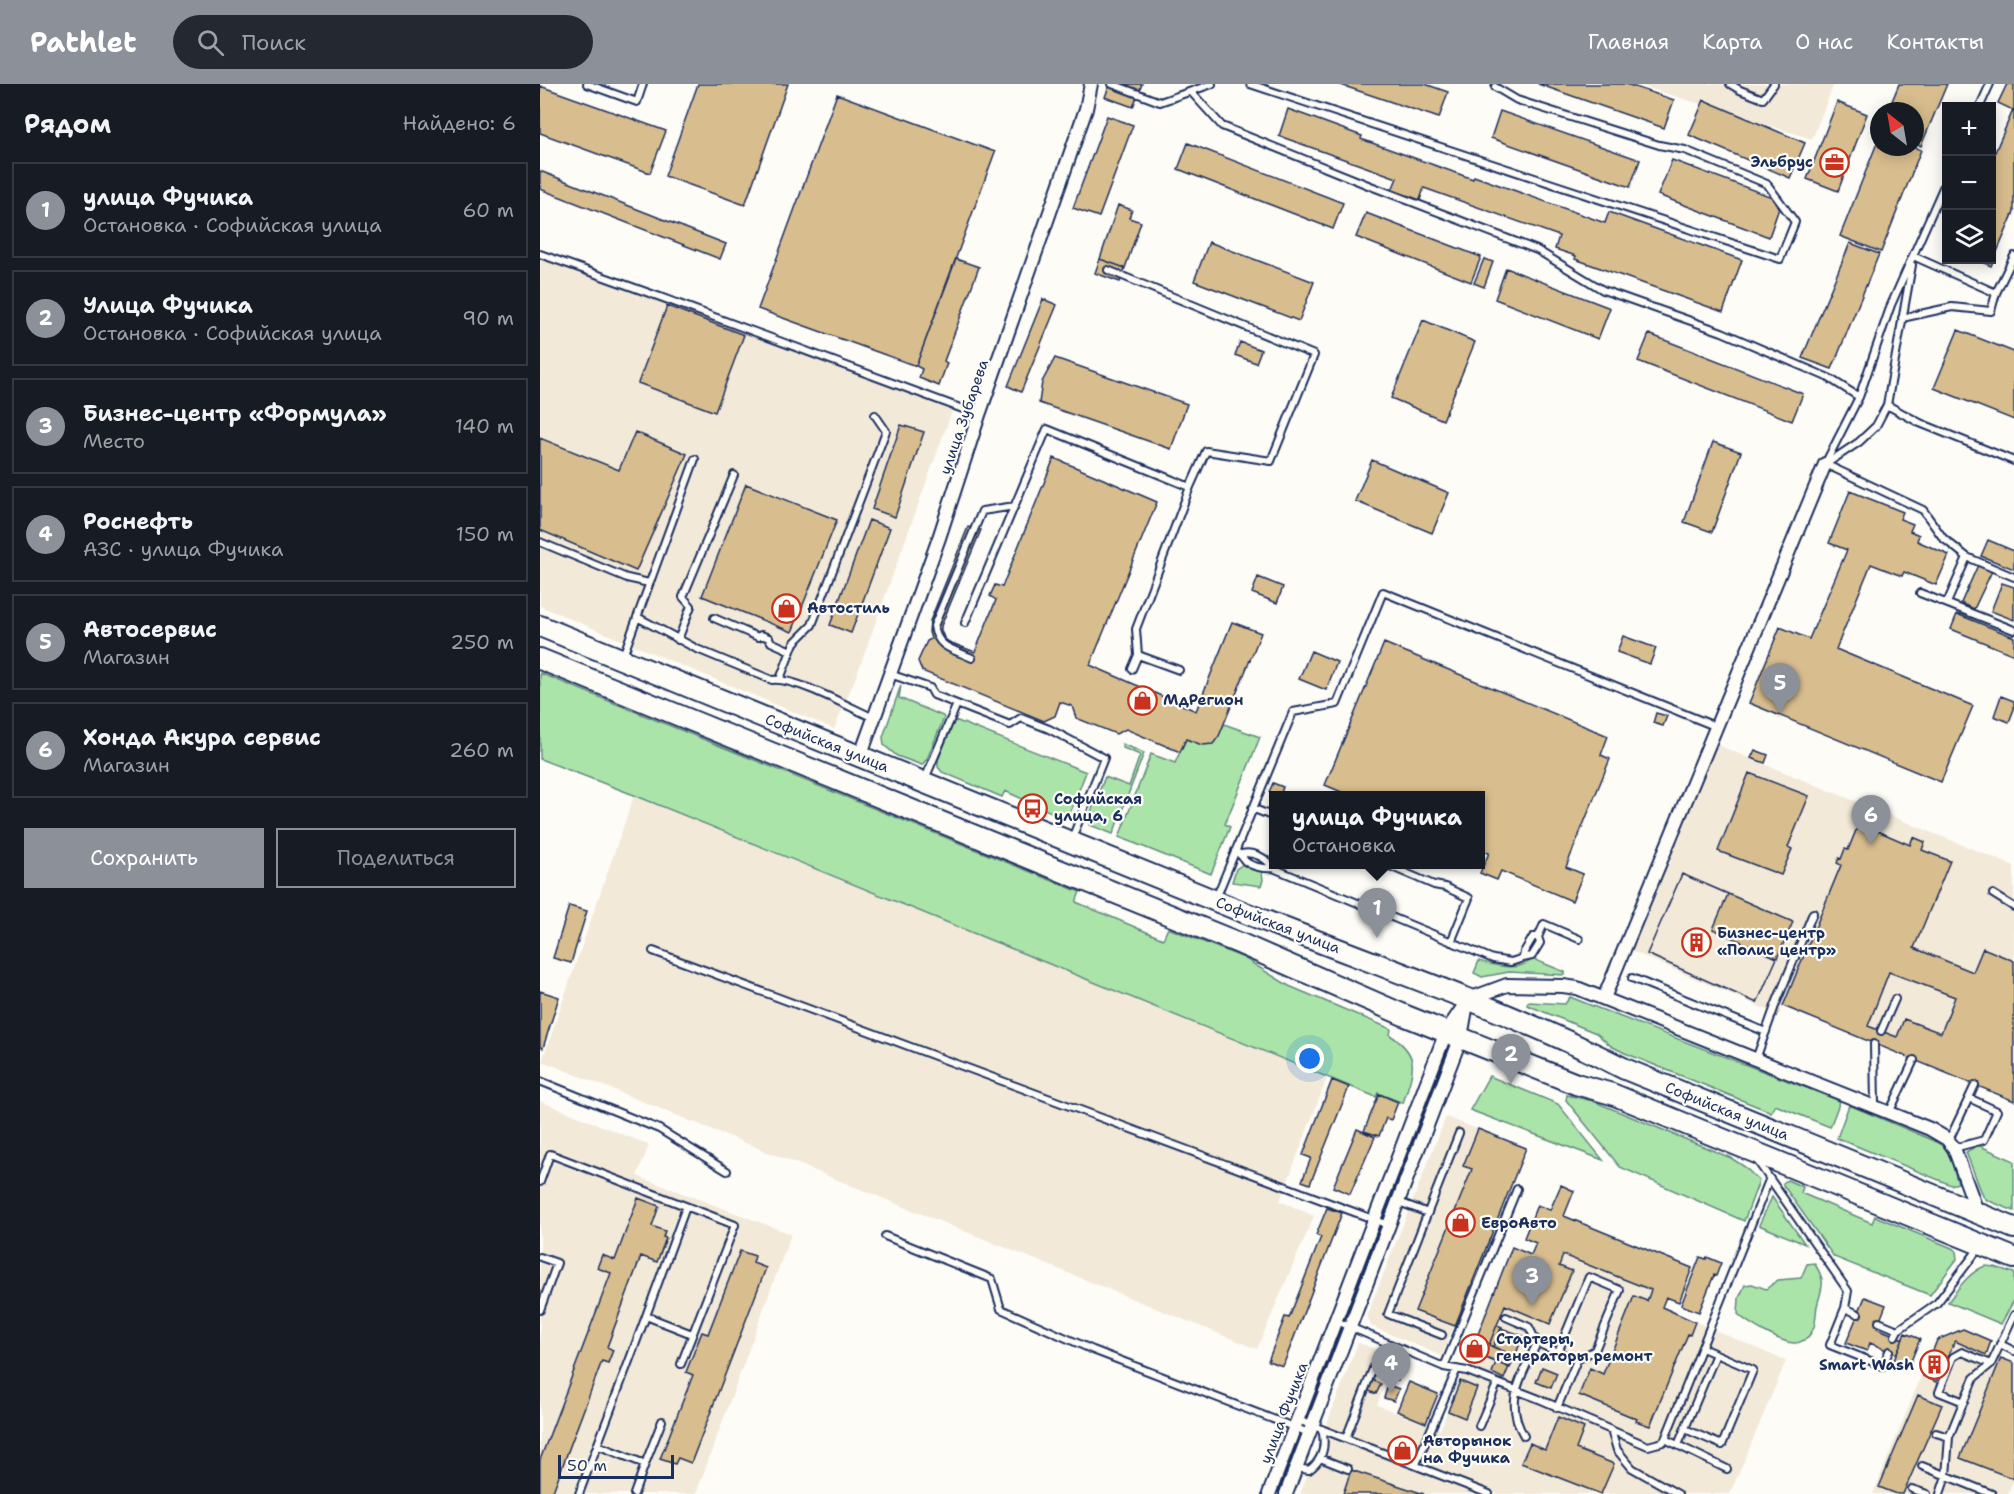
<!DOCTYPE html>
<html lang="ru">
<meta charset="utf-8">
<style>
body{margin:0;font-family:"Shantell Sans",sans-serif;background:#242831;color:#f1f3f6}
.controls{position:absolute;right:18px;top:18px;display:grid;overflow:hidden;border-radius:0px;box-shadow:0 3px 15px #0003}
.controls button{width:54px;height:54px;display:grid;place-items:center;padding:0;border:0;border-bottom:2px solid #363941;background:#171b24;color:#f1f3f6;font:30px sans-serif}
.compass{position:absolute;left:1330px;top:18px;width:54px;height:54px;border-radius:50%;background:#171b24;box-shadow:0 3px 15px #0003;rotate:329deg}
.scale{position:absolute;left:18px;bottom:15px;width:116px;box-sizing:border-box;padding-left:6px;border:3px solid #1b2f5e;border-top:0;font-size:16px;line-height:21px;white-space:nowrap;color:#1b2f5e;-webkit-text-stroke:4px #fdfcf7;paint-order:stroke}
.you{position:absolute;left:770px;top:975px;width:21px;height:21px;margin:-15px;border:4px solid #fff;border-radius:50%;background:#1a73e8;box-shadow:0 0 0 9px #1a73e833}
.badge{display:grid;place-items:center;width:39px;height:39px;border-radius:50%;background:#8c9099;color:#fff;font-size:20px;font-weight:700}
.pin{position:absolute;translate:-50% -50px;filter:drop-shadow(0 2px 3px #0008)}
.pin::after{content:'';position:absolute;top:32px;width:21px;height:18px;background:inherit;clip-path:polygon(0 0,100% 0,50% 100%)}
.popup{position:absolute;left:729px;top:707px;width:216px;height:78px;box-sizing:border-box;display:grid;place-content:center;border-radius:0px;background:#171b24;filter:drop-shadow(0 2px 4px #0005);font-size:20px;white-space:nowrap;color:#9ea1a6}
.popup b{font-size:22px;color:#f1f3f6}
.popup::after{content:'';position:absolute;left:50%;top:100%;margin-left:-12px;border:12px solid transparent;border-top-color:#171b24}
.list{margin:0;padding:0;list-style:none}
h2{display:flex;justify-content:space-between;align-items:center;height:78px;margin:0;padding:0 24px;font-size:26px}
h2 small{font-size:20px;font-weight:400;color:#9ea1a6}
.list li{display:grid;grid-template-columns:39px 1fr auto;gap:18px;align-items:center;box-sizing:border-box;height:96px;margin:0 12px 12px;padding:0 12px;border:2px solid #363941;border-radius:0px}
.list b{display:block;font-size:22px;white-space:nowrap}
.list p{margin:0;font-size:20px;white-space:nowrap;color:#9ea1a6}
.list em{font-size:20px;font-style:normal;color:#9ea1a6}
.actions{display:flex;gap:12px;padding:18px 24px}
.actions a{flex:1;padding:14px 0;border:2px solid #8c9099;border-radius:0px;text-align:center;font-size:21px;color:#8c9099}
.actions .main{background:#8c9099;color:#fff}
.icon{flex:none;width:33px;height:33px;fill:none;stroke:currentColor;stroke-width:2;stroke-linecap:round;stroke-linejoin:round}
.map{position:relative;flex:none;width:1474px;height:1410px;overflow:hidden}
header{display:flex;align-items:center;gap:36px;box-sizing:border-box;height:84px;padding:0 30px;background:#8c9099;color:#fff}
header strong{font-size:28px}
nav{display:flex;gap:33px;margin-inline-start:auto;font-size:21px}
.search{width:420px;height:54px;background:#242831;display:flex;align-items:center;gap:15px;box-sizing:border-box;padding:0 21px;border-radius:33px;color:#9ea1a6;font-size:22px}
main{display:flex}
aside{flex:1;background:#171b24}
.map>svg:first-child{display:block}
.built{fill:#f2e9d8}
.green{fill:#abe4a8;stroke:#638a83;stroke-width:1.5}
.building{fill:#d8bd8e;stroke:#1b2f5e;stroke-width:1.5;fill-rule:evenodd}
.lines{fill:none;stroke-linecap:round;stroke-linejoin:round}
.lane-casing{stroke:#1b2f5e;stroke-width:10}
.street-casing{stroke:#1b2f5e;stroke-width:16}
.primary-casing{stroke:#1b2f5e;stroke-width:24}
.lane{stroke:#fdfcf7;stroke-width:6}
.street{stroke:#fdfcf7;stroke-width:12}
.primary{stroke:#fdfcf7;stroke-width:20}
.labels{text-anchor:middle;stroke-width:4.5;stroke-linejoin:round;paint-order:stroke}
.poi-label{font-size:15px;font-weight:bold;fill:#1b2f5e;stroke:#fdfcf7;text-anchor:start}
.street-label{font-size:15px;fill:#1b2f5e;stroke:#fdfcf7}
</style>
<header>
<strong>Pathlet</strong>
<div class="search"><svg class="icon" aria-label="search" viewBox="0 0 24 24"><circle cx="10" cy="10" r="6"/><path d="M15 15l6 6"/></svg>Поиск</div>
<nav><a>Главная</a><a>Карта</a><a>О нас</a><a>Контакты</a></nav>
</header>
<main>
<aside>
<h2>Рядом<small>Найдено: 6</small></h2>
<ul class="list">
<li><span class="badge">1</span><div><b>улица Фучика</b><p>Остановка · Софийская улица</p></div><em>60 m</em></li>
<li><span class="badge">2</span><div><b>Улица Фучика</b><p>Остановка · Софийская улица</p></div><em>90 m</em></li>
<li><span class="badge">3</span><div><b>Бизнес-центр «Формула»</b><p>Место</p></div><em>140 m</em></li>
<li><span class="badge">4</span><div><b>Роснефть</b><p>АЗС · улица Фучика</p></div><em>150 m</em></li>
<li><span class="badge">5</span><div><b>Автосервис</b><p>Магазин</p></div><em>250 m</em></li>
<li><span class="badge">6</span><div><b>Хонда Акура сервис</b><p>Магазин</p></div><em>260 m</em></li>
</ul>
<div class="actions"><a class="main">Сохранить</a><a>Поделиться</a></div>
</aside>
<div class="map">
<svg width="1474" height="1410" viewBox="0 0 1474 1410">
<rect width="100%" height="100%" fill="#fdfcf7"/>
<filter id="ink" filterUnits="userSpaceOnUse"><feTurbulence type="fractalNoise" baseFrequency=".0167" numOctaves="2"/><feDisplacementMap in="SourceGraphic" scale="12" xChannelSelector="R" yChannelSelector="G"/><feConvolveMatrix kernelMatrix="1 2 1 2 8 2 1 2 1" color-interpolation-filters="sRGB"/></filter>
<g filter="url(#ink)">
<!-- built -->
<path class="built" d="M1096 0H1294L1272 55Z
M0 175 216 252 412 327 317 590 294 645 0 522Z
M1175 660 1474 782V1017L1243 922 1239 931 1089 866Z
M94 712 787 994 740 1117 774 1132 717 1265 2 977Z
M0 1017 109 1061 97 1092 251 1150 156 1410H0Z
M906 1033 986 1064 902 1272 831 1242 827 1231Z
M1021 1101 1034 1107 1024 1132 1152 1184 1139 1218 1126 1213 1122 1223 1246 1277 1190 1410H760L818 1259 855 1272 837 1321 900 1346 922 1291 927 1287 931 1268 972 1163 991 1170 996 1159 984 1154 997 1121 1010 1126Z
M1423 1244 1452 1257 1448 1269 1474 1279V1394L1468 1410H1333L1396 1256Z"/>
<!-- green -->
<path class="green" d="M0 589 540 808 536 818 623 855 628 844 704 874 749 902 851 945 850 951C882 972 873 987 863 1019L838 1009 836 1013 94 711 0 675Z
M361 601 359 614 403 632 404 634 387 675 382 681 357 672 344 661 343 653Z
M415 636 546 688 531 727 522 733 465 707 462 713 402 688 398 683V676Z
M684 640 720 653 685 740 690 743 671 790 579 753 611 670 635 679 646 655C670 664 674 664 684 640Z
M582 660 604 669 573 750 550 741V730L565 693 589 702 600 671 583 664Z
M703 780H708L722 788 723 796 721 802 692 798 696 785Z
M993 875 1025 888V891L969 888 942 893 934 889 939 877C957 882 977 888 993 875Z
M1030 913C1120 949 1210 982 1300 1017L1290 1043 1235 1021 1231 1028 1085 969 1071 962 1056 949 987 921 988 918 1025 920Z
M949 992 1018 1020 1063 1076 930 1026Z
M1027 1011 1053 1017 1191 1074 1205 1083 1219 1097 1204 1137 1080 1083 1026 1016Z
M1309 1021 1402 1060 1410 1072 1418 1099 1411 1101 1297 1054Z
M1438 1061 1474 1077V1127L1447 1116 1443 1112 1426 1068Z
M1247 1096 1263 1103 1261 1109 1332 1139 1335 1132 1412 1164 1416 1167 1417 1175 1390 1211 1294 1173 1243 1101V1099Z
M1232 1113 1265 1160 1219 1141Z
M1274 1179C1287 1198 1282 1202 1277 1222 1275 1232 1277 1241 1271 1249 1268 1254 1261 1259 1255 1259 1243 1260 1207 1239 1198 1230L1199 1214 1205 1201 1212 1200 1226 1205 1238 1196 1261 1194 1267 1180Z
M1445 1182 1455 1183 1474 1189V1216L1461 1240 1408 1218C1419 1204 1428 1189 1445 1182Z"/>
<!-- building -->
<path class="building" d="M158 0H248L205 121 125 92Z
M570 0H602L593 23 565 13Z
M798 0H885L908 8 899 34Z
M998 0H1086L1134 16 1124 44Z
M1359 0H1407L1381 62 1375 59V27H1348Z
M1467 0H1474V128L1451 182 1437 176H1452V67L1455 68 1473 26 1458 19Z
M0 2 126 47 110 89 0 49Z
M297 10 455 68 376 282 218 225Z
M1164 16 1265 59 1250 94 1149 51Z
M1297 18 1327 30 1298 107 1267 95Z
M748 25 822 52 821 55 933 95 934 92 1065 139 1069 128 1202 176 1183 228 1035 175 1036 172 1015 165 1019 152 884 104 880 116 852 106 857 94 739 52Z
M960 27 1100 76 1090 103 951 54Z
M567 32 593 41 559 133 533 124Z
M1339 54V63H1374L1381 66 1341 168 1300 152Z
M648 59 803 119 793 145 638 85Z
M1132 76 1232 113 1239 124 1229 153 1118 111Z
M0 87 186 160 180 175 0 105Z
M578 121 592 126 589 134 601 138 585 184 560 175Z
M826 129 941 173 931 198 816 153Z
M669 158 774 198 759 237 654 197Z
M1310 159 1339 170 1292 285 1262 274Z
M416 175 439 183 404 277 407 279 399 302 379 294 382 285 376 282Z
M560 175 585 184 580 198 555 189Z
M944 175 953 178 944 203 934 199Z
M966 184 1070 224 1058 255 955 215Z
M503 215 517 221 481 308 468 302Z
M127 222 204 251 175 328 98 299Z
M883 236 935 258 903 336 851 314Z
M1418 246 1474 268V336L1394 304Z
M1109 250 1263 310 1252 337 1098 277Z
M700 258 721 266 716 279 695 271Z
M515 274 647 320 631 365 499 319 502 298Z
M361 341 384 348 355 433 332 425Z
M95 348 147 370 96 487 0 446V354L79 386Z
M1173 358 1201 368 1172 448 1144 438Z
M514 374 617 418 550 581 656 627 692 538 721 549 679 652 673 660 662 661 646 655 640 668 586 645 576 650 536 634 532 622 520 618 515 632 504 637 382 587 378 577 387 557 391 555 389 548 390 537 428 443 441 446 401 542V547L405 555 409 558 435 568 456 516 450 512 455 501 462 503Z
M832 376 909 409 892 449 815 417Z
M206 400 297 436 252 548 162 512Z
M1310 407 1363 428 1360 435 1373 440 1370 447 1379 451 1377 457 1409 471 1396 501 1364 488 1362 492 1331 480 1296 565 1433 622 1401 698 1209 619 1240 543 1269 555 1307 466 1289 459Z
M329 436 350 444 311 549 290 541Z
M1448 456 1474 467V485L1441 472Z
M1438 481 1452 487 1434 525 1421 519Z
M718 493 743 503 737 519 712 509Z
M1462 499 1474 503V536L1451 527Z
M1417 530 1474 553V571L1411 545Z
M1083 552 1116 564 1110 580 1077 568Z
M844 559 1068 652 1061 671 1070 675 1026 783 1043 790 1032 817 961 787 957 796 940 789 949 769 940 765V712H811L785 701Z
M771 567 797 578 786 606 759 595Z
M1461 612 1474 617V625L1469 638 1454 632Z
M1116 629 1127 632 1123 642 1113 639Z
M1215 666 1228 671 1225 679 1211 674Z
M1209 689 1269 712 1248 763 1252 765 1241 791 1178 767Z
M733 699 743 703 740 712 729 708Z
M1319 739 1370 761 1373 753 1385 758 1382 766 1410 777 1374 864 1433 888 1443 864 1474 877V1017L1243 922 1301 781 1297 779 1299 774 1301 775 1305 765 1308 766ZM1349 888 1415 913 1401 949 1364 935 1357 953 1328 942Z
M1142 790 1188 810 1173 845 1237 874 1217 919 1107 870Z
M1142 790 1253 838 1217 919 1107 870Z
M29 822 47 827 31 879 13 874Z
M0 907 19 913 3 964 0 963Z
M792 996 809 1003 770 1100 762 1097 771 1074 763 1071Z
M839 1010 858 1018 851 1036 846 1034 839 1052 824 1047Z
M817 1045 835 1053 810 1110 793 1103Z
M938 1045 986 1064 915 1242 875 1227 932 1085 923 1082Z
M1021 1101 1034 1107 1024 1132 1152 1184 1139 1218 1126 1213 1122 1223 1155 1238 1150 1251 1148 1250 1110 1342 1096 1337 1097 1335 1039 1311 1050 1284 1063 1290 1094 1212 1107 1217 1111 1206 1023 1171 1019 1182 1032 1187 1010 1240 965 1221 949 1261 975 1272 970 1284 931 1268 972 1163 991 1171 996 1159 984 1154 997 1121 1010 1126Z
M98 1114 119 1122 112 1142 125 1147 123 1153 126 1154 117 1178 101 1172 67 1263 73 1266 68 1279 62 1277 12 1410H0V1376L71 1189 57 1184 62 1171 75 1176Z
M787 1124 802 1129 743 1282 728 1277 745 1233 749 1234 781 1153 776 1151Z
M200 1167 215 1172 213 1179 226 1184 151 1379 138 1374 135 1380 120 1375 153 1291 146 1288 162 1248 168 1250Z
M1160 1173 1166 1175 1167 1173 1181 1179 1176 1192 1174 1191 1159 1228 1141 1221Z
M1325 1213 1346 1221 1337 1244 1363 1255 1356 1270 1330 1259 1327 1267 1306 1259Z
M957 1241 962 1243 953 1263 949 1261Z
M961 1244 983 1252 975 1272 953 1263Z
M1423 1245 1451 1257 1446 1271 1415 1257 1396 1298 1383 1292 1397 1256Z
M1365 1249 1380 1255 1369 1282 1354 1276Z
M1461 1274 1474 1279V1395L1420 1374Z
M956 1278 969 1283 964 1295 952 1289Z
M854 1283 862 1285 858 1296 851 1293Z
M1002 1283 1017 1289 1011 1304 996 1298Z
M832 1296 841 1300 836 1310 827 1306Z
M920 1297 937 1304 925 1334 908 1327Z
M869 1298 898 1310 886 1339 857 1327Z
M848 1301 859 1305 854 1317 844 1314Z
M1378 1311 1402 1321 1363 1410H1357L1339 1403Z
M1018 1333 1044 1344 1036 1365 1074 1380 1061 1410 981 1379 990 1359 1005 1366Z
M811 1386 884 1410H803Z"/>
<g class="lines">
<defs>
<path id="lane" d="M47 0 97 18 103 0
M572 0 620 18 672 0
M710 0 1240 175 1255 138 1227 100 1145 66 1119 61 977 16 955 3
M1190 0 1200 6 1223 15 1234 0
M653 10 682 42 828 101 997 166 1063 206 1182 248 1289 294 1319 313
M1440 22 1450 0
M0 170 123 214 439 331
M1372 181 1347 321 1380 339 1474 377
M1456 209 1474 172
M1362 234 1412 223 1451 227 1456 209 1373 172
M1285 380 1319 313 1351 221 1406 97
M1285 380 1383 426 1403 454 1427 473 1474 493
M1286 380 1319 358 1336 342 1347 321
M0 458 87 494 109 499
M1380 509 1474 546
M1407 519 1427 473
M97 533 157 565 232 596C255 593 311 624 334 634
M174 534 218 553 221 551 229 554 231 558 251 567
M425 539 507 345 650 403 666 367 731 377 774 271 568 186
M138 556 151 522 143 513 194 391
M598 571 596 545 650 403
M83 572 155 375
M432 574C413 565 397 564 394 542L442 427 475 422
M592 585 598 571 639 586
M350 590 390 604 394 611 470 641 481 634 509 645 564 674 531 757
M240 595 254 559 272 541 346 347 335 331
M385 695 417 620
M712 724 734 733
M695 767C701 770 701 772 705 777 712 783 725 785 733 784 727 774 713 767 702 770
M845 780 894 801 905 803 929 814 911 858
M733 784 953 875 971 878 983 874
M1453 810 1474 823
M676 814 753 628 797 620 843 508 1177 643
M993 853H998L1000 859 992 872 983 874 984 868Z
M998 853 1004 840 1039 855
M113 867 849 1141
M1092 894 1226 948
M1341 947 1355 915
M1334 960 1335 1022
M1216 975 1235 922 1273 829
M0 997 119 1045 187 1087
M1349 1029 1374 976
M1409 1056 1435 1001
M1414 1064 1444 1056 1457 1027 1429 1014
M1216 1075 1308 1207 1305 1224 1290 1261 1343 1282 1349 1267
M0 1098 10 1070 195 1141 141 1280
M859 1118 888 1129
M146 1123 106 1232 152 1250
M345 1152 452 1195 461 1225 553 1266 769 1349
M0 1173 17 1179 0 1226
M1305 1224 1318 1230
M966 1233 989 1243 997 1259
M796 1237 904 1283 927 1287 999 1315 1108 1362 1123 1358 1125 1355 1229 1096
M1339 1238 1358 1246
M902 1251 848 1230 919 1049
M1355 1252 1358 1246 1397 1219 1440 1163
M1460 1260 1474 1267
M1018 1268 1049 1193 1080 1206 1055 1266 1037 1276
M904 1283 977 1105
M1424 1318 1399 1308 1413 1273 1422 1268 1451 1280
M758 1336 949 1410
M939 1342 957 1300
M1145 1345 1182 1361 1213 1286 1176 1270
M1071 1346 1077 1366 1092 1384 1138 1410
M1396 1349 1409 1353
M984 1352C963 1317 982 1292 997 1259L1037 1276 1017 1324
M806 1354 834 1282
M1125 1355 1187 1385
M57 1361 105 1380 122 1337
M1138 1361 1176 1270 1162 1264
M780 1374 808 1385
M876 1380 917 1285
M1382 1382 1452 1410
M756 1384 769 1386C783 1376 786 1361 782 1345
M1372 1405 1387 1410
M39 1410 106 1232
M94 1410 105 1380
M1400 1410 1406 1392 1409 1353 1420 1326 1434 1294 1451 1280 1474 1231"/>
<path id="street" d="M320 673 399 454 439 331 546 25 551 0
M1064 914 1285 380
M929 915 967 901 1023 902 1037 904 1390 1045 1407 1055 1414 1064 1438 1130
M729 1410 906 948 928 916
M746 1410 921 953 927 920"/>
<path id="primary" d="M0 542C231 636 461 731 693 824 823 877 959 921 1085 985L1474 1144
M0 575 701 860 866 932 1036 1000 1072 1010 1474 1174"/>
</defs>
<!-- lane casing -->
<use href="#lane" class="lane-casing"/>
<!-- street casing -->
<use href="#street" class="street-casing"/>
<!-- primary casing -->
<use href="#primary" class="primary-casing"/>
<!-- lane -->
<use href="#lane" class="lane"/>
<!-- street -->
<use href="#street" class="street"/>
<!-- primary -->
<use href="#primary" class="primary"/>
</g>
</g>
<!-- icons -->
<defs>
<symbol id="office-ring" viewBox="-11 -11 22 22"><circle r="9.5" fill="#fdfcf7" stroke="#c8321e" stroke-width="1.5"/><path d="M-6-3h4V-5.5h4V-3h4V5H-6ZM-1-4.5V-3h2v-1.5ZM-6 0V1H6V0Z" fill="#c8321e"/></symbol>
<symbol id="shop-ring" viewBox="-11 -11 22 22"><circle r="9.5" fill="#fdfcf7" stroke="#c8321e" stroke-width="1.5"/><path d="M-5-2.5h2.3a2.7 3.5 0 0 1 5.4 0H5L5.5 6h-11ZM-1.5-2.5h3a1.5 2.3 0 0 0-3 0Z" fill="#c8321e"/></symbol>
<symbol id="bus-ring" viewBox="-11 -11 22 22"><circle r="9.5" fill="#fdfcf7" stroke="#c8321e" stroke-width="1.5"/><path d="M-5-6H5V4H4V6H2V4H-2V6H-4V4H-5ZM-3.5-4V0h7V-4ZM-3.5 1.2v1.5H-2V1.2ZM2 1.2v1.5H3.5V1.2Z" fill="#c8321e"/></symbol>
<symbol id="building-ring" viewBox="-11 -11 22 22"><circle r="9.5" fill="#fdfcf7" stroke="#c8321e" stroke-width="1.5"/><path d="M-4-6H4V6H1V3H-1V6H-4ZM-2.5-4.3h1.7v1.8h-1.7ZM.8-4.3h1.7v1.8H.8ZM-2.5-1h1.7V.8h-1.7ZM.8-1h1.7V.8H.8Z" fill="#c8321e"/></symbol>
</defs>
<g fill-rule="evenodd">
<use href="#office-ring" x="1278" y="62" width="33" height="33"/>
<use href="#shop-ring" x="230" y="508" width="33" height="33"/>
<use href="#shop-ring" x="586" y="600" width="33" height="33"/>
<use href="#bus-ring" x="476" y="708" width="33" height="33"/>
<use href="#building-ring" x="1140" y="842" width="33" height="33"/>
<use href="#shop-ring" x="904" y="1122" width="33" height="33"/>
<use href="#shop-ring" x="918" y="1248" width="33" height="33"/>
<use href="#building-ring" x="1378" y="1264" width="33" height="33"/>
<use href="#shop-ring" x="846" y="1350" width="33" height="33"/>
</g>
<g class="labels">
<!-- poi labels -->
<g class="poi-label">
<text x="1273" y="83" text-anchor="end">Эльбрус</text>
<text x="267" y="529">Автостиль</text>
<text x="623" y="621">МдРегион</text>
<text x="514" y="720">Софийская<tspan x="514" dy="17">улица, 6</tspan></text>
<text x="1177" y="854">Бизнес-центр<tspan x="1177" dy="17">«Полис центр»</tspan></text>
<text x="941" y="1144">ЕвроАвто</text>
<text x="956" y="1260">Стартеры,<tspan x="956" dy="17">генераторы ремонт</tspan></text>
<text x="1374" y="1286" text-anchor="end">Smart Wash</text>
<text x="883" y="1362">Авторынок<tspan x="883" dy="17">на Фучика</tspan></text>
</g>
<!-- street labels -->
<g class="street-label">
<text transform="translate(424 333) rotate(-71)" y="5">улица Зубарева</text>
<text transform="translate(287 659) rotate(22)" y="5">Софийская улица</text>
<text transform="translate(738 841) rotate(21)" y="5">Софийская улица</text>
<text transform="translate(1187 1027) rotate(22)" y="5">Софийская улица</text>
<text transform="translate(744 1329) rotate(-69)" y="5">улица Фучика</text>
</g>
</g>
</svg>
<div class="controls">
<button>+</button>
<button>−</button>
<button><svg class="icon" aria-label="layers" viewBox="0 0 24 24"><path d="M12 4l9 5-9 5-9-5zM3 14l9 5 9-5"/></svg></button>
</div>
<svg class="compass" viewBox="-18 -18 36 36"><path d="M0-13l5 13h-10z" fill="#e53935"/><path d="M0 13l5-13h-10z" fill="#9ea1a6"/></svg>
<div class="scale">50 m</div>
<div class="you"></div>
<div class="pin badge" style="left:837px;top:854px">1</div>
<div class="popup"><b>улица Фучика</b>Остановка</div>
<div class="pin badge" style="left:971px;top:1000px">2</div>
<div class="pin badge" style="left:992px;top:1222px">3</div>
<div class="pin badge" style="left:851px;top:1309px">4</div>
<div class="pin badge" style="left:1240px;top:629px">5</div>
<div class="pin badge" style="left:1331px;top:761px">6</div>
</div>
</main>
